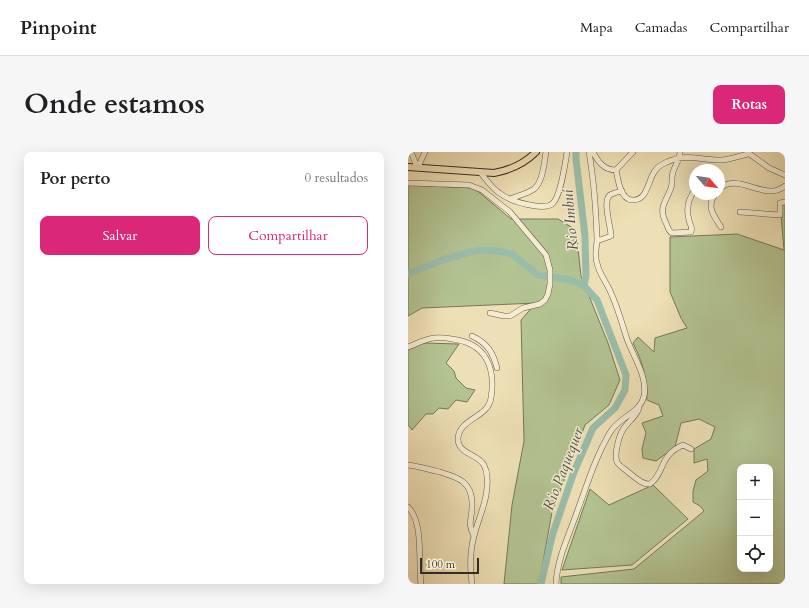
<!DOCTYPE html>
<html lang="pt">
<meta charset="utf-8">
<style>
body{margin:0;font-family:Cardo,serif;background:#f6f6f6;color:#202124}
.controls{position:absolute;right:12px;bottom:12px;display:grid;overflow:hidden;border-radius:8px;box-shadow:0 4px 16px #0002}
.controls button{width:36px;height:36px;display:grid;place-items:center;padding:0;border:0;border-bottom:1px solid #e0e0e0;background:#fff;color:#202124;font:20px sans-serif}
.compass{position:absolute;left:281px;top:12px;width:36px;height:36px;border-radius:50%;background:#fff;box-shadow:0 4px 16px #0002;rotate:119deg}
.scale{position:absolute;left:12px;bottom:10px;width:59px;box-sizing:border-box;padding-left:4px;border:2px solid #372c25;border-top:0;font-size:11px;line-height:14px;white-space:nowrap;color:#372c25;-webkit-text-stroke:3px #f4ebd0;paint-order:stroke}
.list{margin:0;padding:0;list-style:none}
h2{display:flex;justify-content:space-between;align-items:center;height:52px;margin:0;padding:0 16px;font-size:17px}
h2 small{font-size:13px;font-weight:400;color:#757577}
.actions{display:flex;gap:8px;padding:12px 16px}
.actions a{flex:1;padding:9px 0;border:1px solid #db2777;border-radius:8px;text-align:center;font-size:14px;color:#db2777}
.actions .main{background:#db2777;color:#fff}
.icon{flex:none;width:22px;height:22px;fill:none;stroke:currentColor;stroke-width:2;stroke-linecap:round;stroke-linejoin:round}
.map{position:relative;flex:none;width:377px;height:432px;overflow:hidden;border-radius:8px}
header{display:flex;align-items:center;gap:24px;box-sizing:border-box;height:56px;padding:0 20px;background:#fff;border-bottom:1px solid #e0e0e0}
header strong{font-size:19px}
nav{display:flex;gap:22px;margin-inline-start:auto;font-size:14px}
.intro{display:flex;align-items:center;justify-content:space-between;box-sizing:border-box;height:96px;padding:0 24px}
h1{margin:0;font-size:28px}
.button{padding:10px 18px;border-radius:8px;background:#db2777;color:#fff;font-size:14px;font-weight:700}
main{display:flex;gap:24px;padding:0 24px}
aside{flex:1;background:#fff;border-radius:8px;box-shadow:0 4px 16px #0002}
.map>svg:first-child{display:block}
.green{fill:#b3c392;stroke:#75785c;fill-rule:evenodd}
.lines{fill:none;stroke-linecap:round;stroke-linejoin:round}
.river{stroke:#9abdaa;stroke-width:7}
.minor-casing{stroke:#655949;stroke-width:6}
.major-casing{stroke:#372c25;stroke-width:8}
.minor{stroke:#f4ebd0;stroke-width:5}
.major{stroke:#eee0b6;stroke-width:6}
.labels{text-anchor:middle;stroke-width:3;stroke-linejoin:round;paint-order:stroke}
.water-label{font-size:15px;font-style:italic;fill:#505046;stroke:#f4ebd0}
</style>
<header>
<strong>Pinpoint</strong>
<nav><a>Mapa</a><a>Camadas</a><a>Compartilhar</a></nav>
</header>
<div class="intro"><h1>Onde estamos</h1><a class="button">Rotas</a></div>
<main>
<aside>
<h2>Por perto<small>0 resultados</small></h2>
<ul class="list">
</ul>
<div class="actions"><a class="main">Salvar</a><a>Compartilhar</a></div>
</aside>
<div class="map">
<svg width="377" height="432" viewBox="0 0 377 432">
<rect width="100%" height="100%" fill="#eee0b6"/>
<filter id="stains"><feTurbulence type="fractalNoise" baseFrequency=".005" numOctaves="4"/><feColorMatrix values="0 0 0 0 .2 0 0 0 0 .09 0 0 0 0 .02 0 0 0 .5 -.17"/></filter>
<radialGradient id="worn" r=".72"><stop offset=".6" stop-color="#630" stop-opacity="0"/><stop offset="1" stop-color="#630" stop-opacity=".3"/></radialGradient>
<!-- green -->
<path class="green" d="M0 33 66 36 103 67H150L168 78 173 124 200 191 212 228 201 253 177 273 144 360 131 432H96L104 353 116 289 113 168 128 151 14 156 0 164Z
M377 50V432H153V425L226 417 296 359 292 354 285 350V339L288 328 300 319 299 307 286 311V297L303 287 307 275 291 267 273 271 267 295 248 309 235 306 234 297 238 281 234 271 255 264 251 253 239 248C239 226 235 211 225 191L230 185 246 200 247 186 279 176 273 166 262 140V85L329 82 376 98 372 51ZM332 315H362V417H332Z
M15 191 51 192 38 211 46 219 48 226 58 236 67 238 59 250 48 248 40 257 31 256 25 262H18L4 278 0 273V198Z
M245 333 280 367 224 413 154 418 182 337 201 353Z"/>
<g class="lines">
<!-- river -->
<path class="river" d="M168 0V7L177 84 178 124 176 134
M0 122 37 107 70 98 90 99 104 102 130 123 163 128 176 134 189 148 218 223 217 238 207 256 185 276 166 320 145 381 133 432"/>
<defs>
<path id="minor" d="M3 0 9 15
M185 0C190 10 196 18 208 18
M272 0C272 8 267 13 265 20 263 26 265 31 263 36 258 50 250 55 258 71 260 75 260 79 264 81L283 80C285 75 282 73 281 68 278 57 280 47 287 38
M339 0 361 16 377 23
M10 15 17 0
M208 18C210 27 212 47 224 48 243 49 238 22 253 13 276 0 289 8 313 8 322 8 331 4 340 2
M208 18 225 0
M72 20C78 27 84 37 93 42 102 49 137 60 145 51 153 43 157 12 159 0
M0 31 61 33 74 38 102 60 138 103 142 118V132L140 142 137 148 132 152 115 156 102 164H96L82 161
M311 37C326 22 349 41 365 39 370 39 374 36 377 34
M307 42C298 55 306 64 313 75
M102 47C109 44 119 42 126 37 135 30 136 11 138 0
M332 60 372 63V51L377 50
M189 89 203 84C203 75 194 49 202 43 205 41 210 40 214 39
M64 184C79 191 85 200 89 216
M0 195C8 192 17 187 26 186 31 185 38 186 44 187 77 191 88 214 83 246 80 266 52 266 50 286 49 302 70 302 76 313 78 317 79 321 79 325 81 346 71 364 66 384 62 399 62 417 64 432
M231 256C228 265 221 269 216 276 211 283 206 302 209 310 211 314 217 317 220 320 227 325 234 333 242 332 258 320 250 304 275 293L283 297
M0 313C9 314 19 317 28 319 48 325 65 328 64 354 64 368 59 370 66 384
M0 355C16 370 10 410 13 432
M148 432C149 407 161 383 169 360 179 333 188 303 203 279 212 265 232 261 236 244 240 225 225 204 219 187 214 172 210 156 203 141 199 131 191 122 189 111 186 103 189 96 189 87 188 58 186 29 181 0"/>
<path id="major" d="M0 15 86 21C103 18 116 12 128 0"/>
</defs>
<!-- minor casing -->
<use href="#minor" class="minor-casing"/>
<!-- major casing -->
<use href="#major" class="major-casing"/>
<!-- minor -->
<use href="#minor" class="minor"/>
<!-- major -->
<use href="#major" class="major"/>
</g>
<g class="labels">
<!-- water labels -->
<g class="water-label">
<text transform="translate(162 68) rotate(-95)" y="5">Rio Imbuí</text>
<text transform="translate(155 317) rotate(-69)" y="5">Rio Paquequer</text>
</g>
</g>
<rect width="100%" height="100%" filter="url(#stains)"/>
<rect width="100%" height="100%" fill="url(#worn)"/>
</svg>
<div class="controls">
<button>+</button>
<button>−</button>
<button><svg class="icon" aria-label="locate" viewBox="0 0 24 24"><circle cx="12" cy="12" r="6"/><path d="M12 2v4M12 18v4M2 12h4M18 12h4"/></svg></button>
</div>
<svg class="compass" viewBox="-18 -18 36 36"><path d="M0-13l5 13h-10z" fill="#e53935"/><path d="M0 13l5-13h-10z" fill="#757577"/></svg>
<div class="scale">100 m</div>
</div>
</main>
